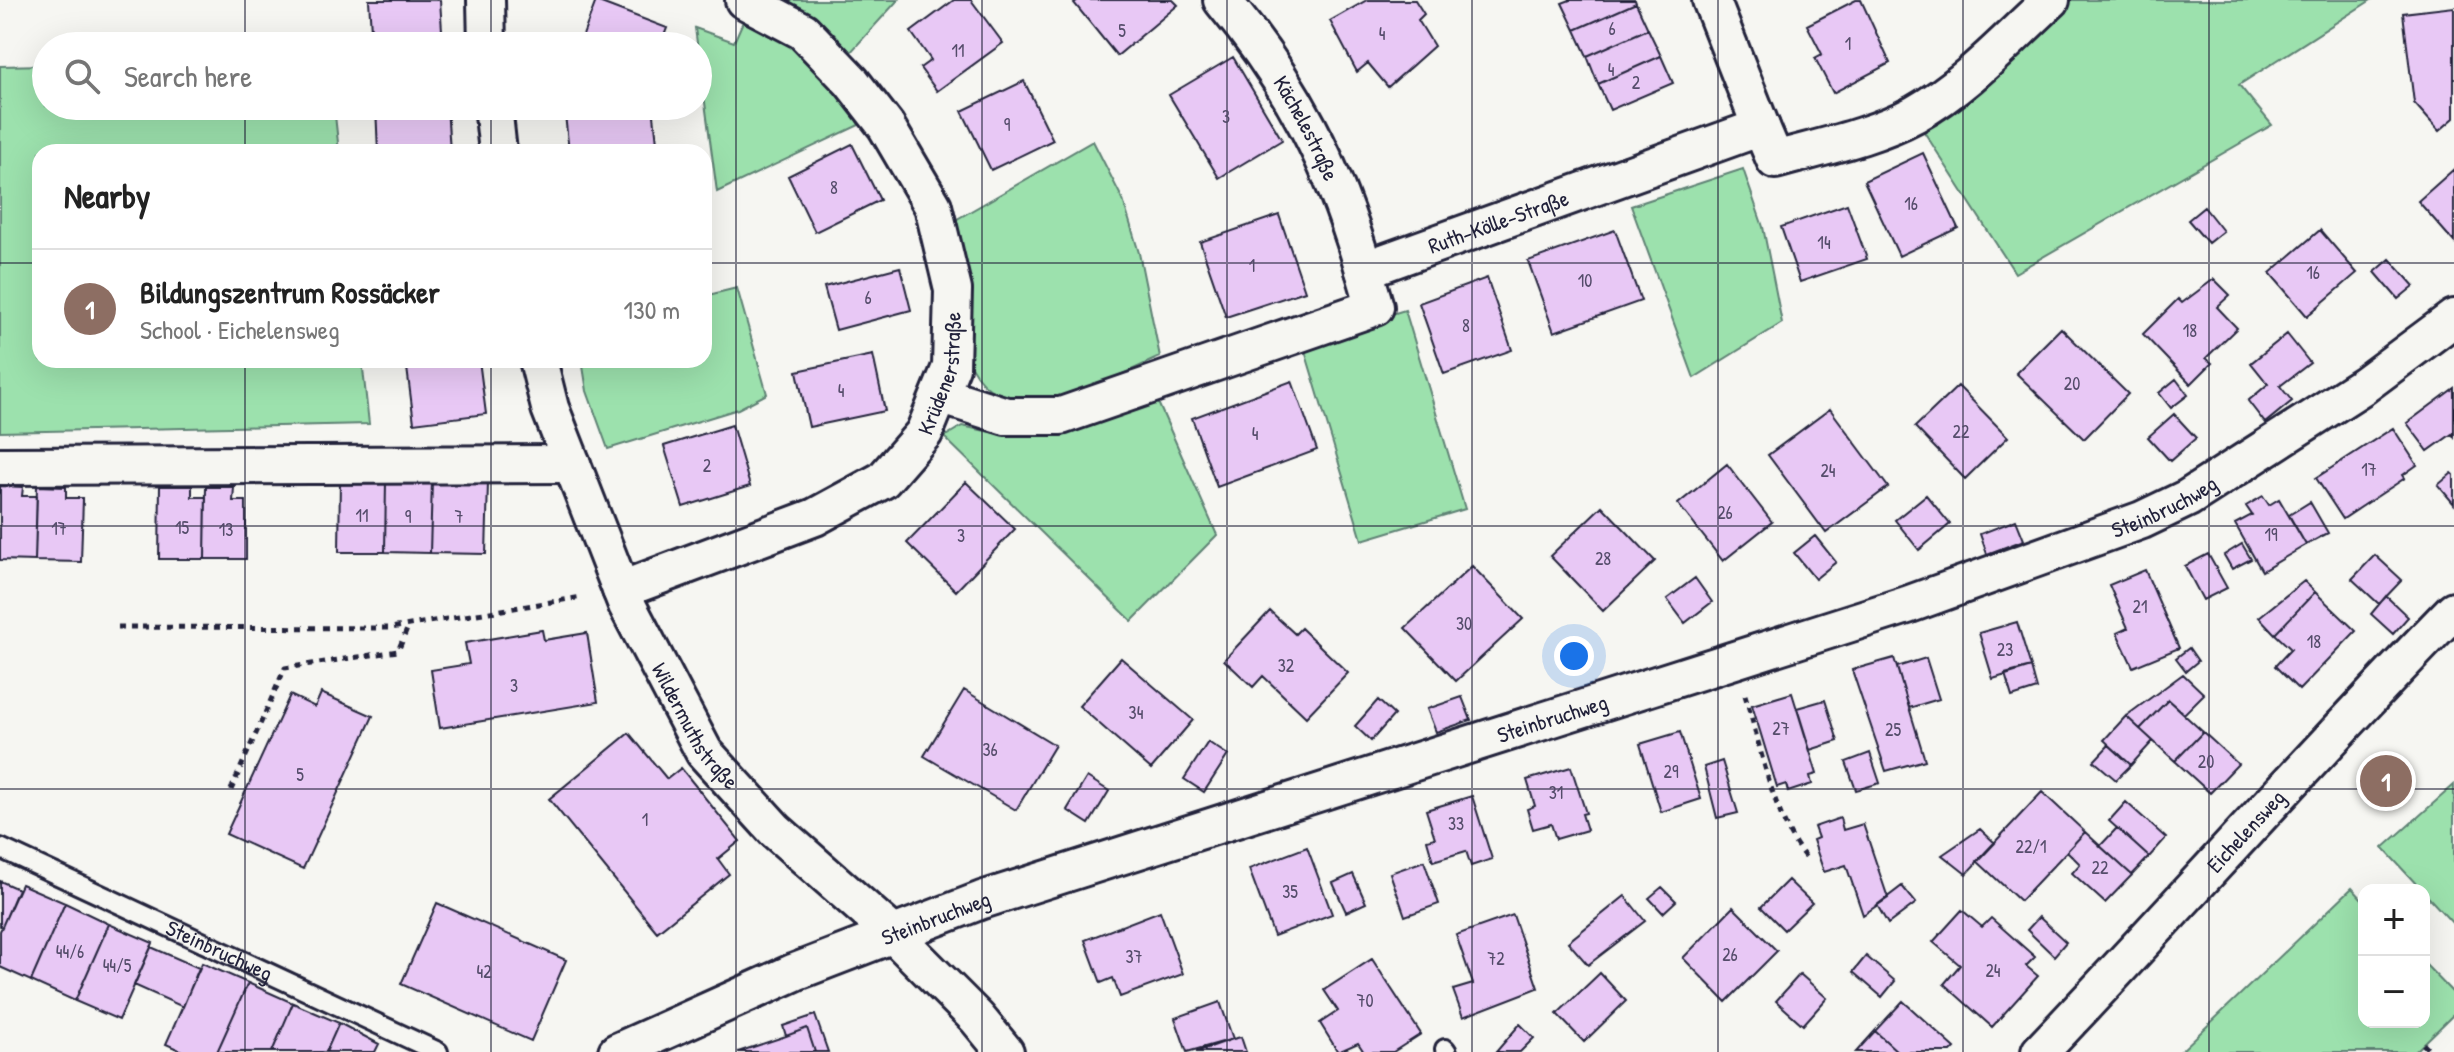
<!DOCTYPE html>
<meta charset="utf-8">
<style>
body{margin:0;font-family:"Patrick Hand",sans-serif;background:#f6f6f6;color:#222}
.controls{position:absolute;right:24px;bottom:24px;display:grid;overflow:hidden;border-radius:16px;box-shadow:0 8px 32px #0002}
.controls button{width:72px;height:72px;display:grid;place-items:center;padding:0;border:0;border-bottom:2px solid #e0e0e0;background:#fff;color:#222;font:40px sans-serif}
.you{position:absolute;left:1574px;top:656px;width:28px;height:28px;margin:-20px;border:6px solid #fff;border-radius:50%;background:#1a73e8;box-shadow:0 0 0 12px #1a73e833}
.badge{display:grid;place-items:center;width:52px;height:52px;border-radius:50%;background:#2563eb;color:#fff;font-size:26px;font-weight:700}
.pin{position:absolute;translate:-50% -50%;border:4px solid #fff;box-shadow:0 2px 8px #0006}
.list{margin:0;padding:0;list-style:none}
h2{display:flex;justify-content:space-between;align-items:center;height:104px;margin:0;padding:0 32px;font-size:34px}
h2 small{font-size:26px;font-weight:400;color:#767676}
.list li{display:grid;grid-template-columns:52px 1fr auto;gap:24px;align-items:center;box-sizing:border-box;height:120px;padding:0 32px;border-top:2px solid #e0e0e0}
.list b{display:block;font-size:30px;white-space:nowrap}
.list p{margin:0;font-size:26px;white-space:nowrap;color:#767676}
.list em{font-size:26px;font-style:normal;color:#767676}
.icon{flex:none;width:44px;height:44px;fill:none;stroke:currentColor;stroke-width:2;stroke-linecap:round;stroke-linejoin:round}
.map{position:relative;flex:none;width:2454px;height:1052px;overflow:hidden}
.search{position:absolute;background:#fff;box-shadow:0 8px 32px #0002;left:32px;top:32px;width:680px;height:88px;display:flex;align-items:center;gap:20px;box-sizing:border-box;padding:0 28px;border-radius:44px;color:#767676;font-size:30px}
.panel{position:absolute;background:#fff;box-shadow:0 8px 32px #0002;left:32px;top:144px;width:680px;height:224px;border-radius:24px}
.map>svg:first-child{display:block}
.green{fill:#9ce1ad;stroke:#5f8274;stroke-width:2}
.building{fill:#e8c8f5;stroke:#22223b;stroke-width:2}
.lines{fill:none;stroke-linecap:round;stroke-linejoin:round}
.service-casing{stroke:#22223b;stroke-width:24}
.minor-casing{stroke:#22223b;stroke-width:42}
.path{stroke:#22223b;stroke-width:5;stroke-dasharray:6 6;stroke-linecap:butt}
.service{stroke:#f6f6f2;stroke-width:18}
.minor{stroke:#f6f6f2;stroke-width:36}
.grid{fill:none;stroke:#22223b;stroke-width:2;stroke-opacity:0.55}
.labels{text-anchor:middle;stroke-width:7;stroke-linejoin:round;paint-order:stroke}
.number-label{font-size:18px;fill:#544c6a}
.street-label{font-size:22px;fill:#22223b;stroke:#f6f6f2}
</style>
<div class="map">
<svg width="2454" height="1052" viewBox="0 0 2454 1052">
<rect width="100%" height="100%" fill="#f6f6f2"/>
<filter id="ink" filterUnits="userSpaceOnUse"><feTurbulence type="fractalNoise" baseFrequency=".0125" numOctaves="2"/><feDisplacementMap in="SourceGraphic" scale="16" xChannelSelector="R" yChannelSelector="G"/><feConvolveMatrix kernelMatrix="1 2 1 2 8 2 1 2 1" color-interpolation-filters="sRGB"/></filter>
<g filter="url(#ink)">
<!-- green -->
<path class="green" d="M785 0H898L850 53Z
M2072 0H2371L2239 85 2272 125 2015 273 1919 124Z
M745 17 797 46 849 105 859 125 717 192 695 28 734 42Z
M46 65V106H334L339 152H40V360H362L369 424 0 432V66Z
M1093 141 1123 200 1139 253 1160 357C1106 380 998 442 967 357 963 346 964 332 963 320 959 288 956 255 952 222Z
M1743 169 1763 227 1782 323 1694 378 1631 206Z
M737 288 767 394 738 409 608 449 587 391 582 360H704V296Z
M1405 310 1465 509 1362 540 1302 341Z
M1156 398 1217 535 1132 621 944 437 962 426 1009 436 1051 430Z
M2454 785V925L2383 848Z
M2352 888 2364 901V1022H2424V963L2454 994V1014L2415 1052H2180Z"/>
<!-- building -->
<path class="building" d="M369 0H440L443 46H372Z
M954 0H971L1003 43 937 91 920 68 931 60 911 32Z
M1078 0H1173L1178 5 1117 56 1074 3Z
M1367 0H1415L1424 14 1418 20 1434 46 1388 87 1368 63 1357 72 1330 21Z
M1570 0H1635L1636 3 1575 30 1562 3Z
M1856 0H1861L1890 63 1833 93 1815 58 1822 54 1807 25Z
M596 1 667 28 660 46H579Z
M1636 3 1648 29 1587 56 1575 30Z
M2454 7V118L2439 131 2414 103 2403 13Z
M1648 29 1661 56 1598 84 1587 56Z
M1661 56 1673 83 1610 110 1598 84Z
M1233 57 1282 140 1219 178 1169 95Z
M1024 81 1053 140 991 170 962 111Z
M376 106H447L450 152H378Z
M628 106H653L658 152H569L565 114Z
M852 144 880 200 815 232 788 176Z
M1923 153 1958 228 1899 256 1864 181Z
M2454 169V242L2418 201Z
M1847 204 1867 259 1800 282 1781 227Z
M2204 207 2223 231 2208 243 2188 220Z
M1279 215 1305 291 1226 317 1200 242Z
M1615 230 1641 301 1554 332 1528 261Z
M2320 230 2357 273 2307 316 2270 273Z
M2390 259 2414 286 2398 299 2375 272Z
M900 267 911 310 836 330 824 287Z
M1487 278 1512 350 1444 374 1419 303Z
M2214 279 2230 295 2217 307 2237 328 2206 358 2212 363 2191 384 2143 334 2178 299 2182 303Z
M2061 328 2128 394 2084 439 2016 373Z
M2287 334 2310 363 2280 386 2292 401 2265 423 2248 401 2268 384 2251 363Z
M873 355 885 411 809 427 797 371Z
M406 360H479L486 414 414 423Z
M2176 379 2188 395 2171 408 2159 393Z
M1292 381 1317 450 1217 487 1192 418Z
M1958 386 2008 437 1965 479 1915 427Z
M2454 388V437L2452 434 2428 451 2407 423Z
M1830 409 1888 487 1826 533 1768 455Z
M2174 414 2196 438 2170 461 2148 437Z
M732 425 750 486 683 507 664 446Z
M2393 428 2417 465 2403 475 2405 478 2343 519 2316 478Z
M1727 464 1772 522 1723 561 1678 504Z
M2452 473 2454 475V504L2438 485Z
M340 479 386 480 385 552H339Z
M386 480 432 481 430 553 385 552Z
M432 481 488 482 486 554 430 553Z
M966 482 1015 529 956 591 907 543Z
M0 486 23 487 22 496H37L35 561 0 560Z
M37 486 66 487V498H83L81 562 35 561Z
M160 486H192V497H206L205 559H159Z
M206 487H234L233 501H246V559H205Z
M1926 495 1950 524 1919 550 1895 520Z
M2263 496 2269 505 2279 499 2306 545 2262 571 2235 524 2252 515 2246 506Z
M2310 502 2328 533 2306 545 2289 515Z
M1602 506 1655 561 1603 611 1550 556Z
M2016 520 2024 540 1987 554 1980 534Z
M1815 536 1836 562 1815 579 1794 553Z
M2242 544 2251 559 2232 569 2224 555Z
M2208 554 2227 588 2203 600 2185 566Z
M2375 555 2402 580 2379 604 2352 579Z
M1472 566 1523 619 1456 681 1405 628Z
M2145 570 2179 648 2133 667 2117 633 2128 628 2109 585Z
M1695 578 1712 602 1685 623 1667 599Z
M2304 581 2315 592 2275 634 2259 617Z
M2315 592 2356 631 2299 690 2275 666 2291 649 2275 634Z
M2386 596 2408 617 2393 634 2371 614Z
M1270 611 1295 634 1301 628 1348 673 1306 717 1263 676 1253 687 1224 660Z
M2017 622 2031 667 1993 679 1979 633Z
M542 630 544 640 587 633 598 702 440 728 431 670 469 664 465 643Z
M2189 648 2198 661 2186 671 2176 658Z
M1121 658 1193 720 1151 769 1079 706Z
M1894 658 1925 760 1886 771 1852 670Z
M1926 658 1939 699 1909 708 1897 667Z
M2031 667 2037 689 2012 697 2005 674Z
M2183 674 2204 694 2184 714 2168 700 2140 729 2126 716Z
M964 690 1055 745 1016 810 924 756Z
M321 693 373 716 303 869 226 834 290 695 315 707Z
M1792 693 1817 774 1810 776 1812 784 1788 792 1786 784 1777 787 1752 705Z
M1462 697 1471 720 1436 732 1427 709Z
M1378 700 1394 715 1371 741 1355 726Z
M1825 700 1838 741 1810 750 1797 708Z
M2168 700 2203 732 2175 761 2140 729Z
M2126 716 2153 741 2131 765 2104 740Z
M1680 732 1701 799 1661 812 1640 744Z
M2203 732 2238 764 2210 793 2175 761Z
M629 733 667 779 681 768 740 841 718 859 729 874 657 932 549 799Z
M1208 742 1228 755 1204 792 1184 779Z
M2109 745 2131 765 2116 780 2094 761Z
M1870 753 1880 783 1856 790 1846 762Z
M1722 761 1738 813 1717 818 1704 767Z
M1571 767 1586 813 1582 814 1587 830 1556 839 1551 824 1533 829 1527 809 1535 806 1527 780Z
M1087 777 1109 791 1089 824 1067 810Z
M2042 792 2085 832 2020 901 1977 861Z
M1472 796 1492 859 1471 866 1466 851 1433 861 1427 840 1435 838 1426 810Z
M2126 802 2166 838 2149 857 2109 821Z
M1840 818 1843 830 1863 824 1888 898 1863 915 1846 865 1824 872 1813 840 1818 838 1814 827Z
M2117 828 2149 857 2132 875 2100 846Z
M1980 829 1995 843 1966 874 1942 855Z
M2085 832 2132 875 2105 903 2072 873 2080 864 2067 851Z
M1307 847 1332 914 1274 936 1249 869Z
M1424 861 1439 904 1405 916 1390 873Z
M1353 874 1366 903 1346 912 1333 883Z
M1788 880 1812 903 1784 930 1761 907Z
M0 881 18 889 2 927 0 926Z
M21 884 65 903 31 981 0 967V931Z
M1902 886 1916 903 1888 924 1877 905Z
M1662 887 1676 901 1663 913 1649 898Z
M1625 896 1645 921 1588 965 1568 942Z
M65 903 109 924 75 1001 31 981Z
M437 903 566 960 531 1041 401 984Z
M1733 907 1777 951 1726 1002 1683 958Z
M1962 910 1982 927 1991 918 2035 957 2026 966 2038 976 1992 1027 1944 984 1960 965 1933 942Z
M1160 911 1183 974 1120 997 1113 978 1101 983 1085 940Z
M1513 915 1538 988 1463 1017 1453 990 1473 984 1456 935Z
M2039 917 2066 942 2054 956 2027 930Z
M109 924 153 943 119 1020 75 1001Z
M151 947 199 968 183 1007 134 985Z
M1866 956 1895 981 1882 997 1853 972Z
M1372 959 1421 1034 1393 1052H1364L1358 1043 1338 1052 1320 1023 1338 1011 1324 990Z
M202 963 248 983 217 1052H184L166 1044Z
M1600 973 1626 1001 1584 1042 1557 1014Z
M1800 974 1827 998 1803 1025 1776 1001Z
M248 983 293 1003 272 1052H217Z
M1903 1001 1955 1048 1951 1052H1898L1875 1031Z
M1220 1002 1233 1039 1187 1052 1175 1018Z
M293 1003 339 1023 326 1052H272Z
M815 1015 828 1052H815L807 1028 786 1036 783 1026Z
M339 1023 379 1044 375 1052H326Z
M1520 1024 1534 1038 1520 1052H1496Z
M807 1028 815 1052H738L786 1036Z
M1875 1031 1898 1052H1856Z
M1241 1037 1246 1052H1196L1233 1039Z"/>
<g class="lines">
<defs>
<g id="service">
<path id="s1" d="M0 848 438 1052"/>
<path d="M1445 1049 1447 1052"/>
</g>
<g id="minor">
<path d="M486 0 487 46"/>
<path id="s2" d="M1222 0C1292 84 1334 165 1364 270"/>
<path d="M1711 0 1761 127"/>
<path d="M493 106 498 152"/>
<path id="s3" d="M538 360 550 408 627 605 704 752 775 830 892 933 977 1018 1005 1052"/>
<path id="s4" d="M940 395 1006 416H1061L1375 307 1364 270 1761 127 1775 160C1821 147 1872 137 1915 114 1966 86 2008 39 2051 0"/>
<path d="M0 466 572 464"/>
<path id="s5" d="M621 590 815 517 883 480 924 433 951 367 953 290 933 206 886 126 851 81 803 31 744 0"/>
<path id="s6" d="M617 1052 795 972 982 900 1907 605 2142 520 2188 498 2364 385 2454 318"/>
<path id="s7" d="M2040 1052C2179 906 2313 754 2454 610"/>
</g>
</defs>
<!-- service casing -->
<use href="#service" class="service-casing"/>
<!-- minor casing -->
<use href="#minor" class="minor-casing"/>
<!-- path -->
<path class="path" d="M118 627 391 628 582 597
M1745 695C1760 743 1774 824 1808 860
M231 790 285 668 398 651 408 627
M2423 1044 2431 1052"/>
<!-- service -->
<use href="#service" class="service"/>
<!-- minor -->
<use href="#minor" class="minor"/>
</g>
</g>
<!-- grid -->
<path class="grid" d="M245 0V46M491 0V46M736 0V1052M982 0V1052M1227 0V1052M1472 0V1052M1718 0V1052M1963 0V1052M2209 0V1052M245 106V152M491 106V152M0 263H40M704 263H2454M245 360V1052M491 360V1052M0 526H2454M0 789H2454"/>
<g class="labels">
<!-- number labels -->
<g class="number-label">
<text x="1612" y="35">6</text>
<text x="1122" y="37">5</text>
<text x="1382" y="40">4</text>
<text x="1848" y="50">1</text>
<text x="958" y="57">11</text>
<text x="1611" y="76">4</text>
<text x="1636" y="89">2</text>
<text x="1226" y="123">3</text>
<text x="1007" y="131">9</text>
<text x="834" y="194">8</text>
<text x="1911" y="210">16</text>
<text x="1824" y="249">14</text>
<text x="1252" y="272">1</text>
<text x="2313" y="279">16</text>
<text x="1585" y="287">10</text>
<text x="868" y="304">6</text>
<text x="1466" y="332">8</text>
<text x="2190" y="337">18</text>
<text x="2072" y="390">20</text>
<text x="841" y="397">4</text>
<text x="1961" y="438">22</text>
<text x="1255" y="440">4</text>
<text x="707" y="472">2</text>
<text x="2369" y="476">17</text>
<text x="1828" y="477">24</text>
<text x="1725" y="519">26</text>
<text x="362" y="522">11</text>
<text x="408" y="523">9</text>
<text x="459" y="523">7</text>
<text x="182" y="534">15</text>
<text x="59" y="535">17</text>
<text x="226" y="536">13</text>
<text x="2271" y="541">19</text>
<text x="961" y="542">3</text>
<text x="1603" y="565">28</text>
<text x="2140" y="613">21</text>
<text x="1464" y="630">30</text>
<text x="2314" y="648">18</text>
<text x="2005" y="656">23</text>
<text x="1286" y="672">32</text>
<text x="514" y="692">3</text>
<text x="1136" y="719">34</text>
<text x="1781" y="735">27</text>
<text x="1893" y="736">25</text>
<text x="990" y="756">36</text>
<text x="2206" y="768">20</text>
<text x="1671" y="778">29</text>
<text x="300" y="781">5</text>
<text x="1556" y="799">31</text>
<text x="645" y="826">1</text>
<text x="1456" y="830">33</text>
<text x="2031" y="853">22/1</text>
<text x="2100" y="874">22</text>
<text x="1290" y="898">35</text>
<text x="70" y="958">44/6</text>
<text x="1730" y="961">26</text>
<text x="1134" y="963">37</text>
<text x="1496" y="965">72</text>
<text x="117" y="972">44/5</text>
<text x="1993" y="977">24</text>
<text x="484" y="978">42</text>
<text x="1365" y="1007">70</text>
</g>
<!-- street labels -->
<g class="street-label">
<text dy="8" stroke="none"><textPath href="#s2" startOffset="154">Kächelestraße</textPath></text>
<text dy="8" stroke="none"><textPath href="#s4" startOffset="638">Ruth-Kölle-Straße</textPath></text>
<text dy="8" stroke="none"><textPath href="#s5" startOffset="410">Krüdenerstraße</textPath></text>
<text dy="8" stroke="none"><textPath href="#s6" startOffset="1642">Steinbruchweg</textPath></text>
<text dy="8" stroke="none"><textPath href="#s6" startOffset="994">Steinbruchweg</textPath></text>
<text dy="8" stroke="none"><textPath href="#s3" startOffset="400">Wildermuthstraße</textPath></text>
<text dy="8" stroke="none"><textPath href="#s7" startOffset="302">Eichelensweg</textPath></text>
<text dy="8" stroke="none"><textPath href="#s6" startOffset="346">Steinbruchweg</textPath></text>
<text dy="8" stroke="none"><textPath href="#s1" startOffset="242">Steinbruchweg</textPath></text>
</g>
</g>
</svg>
<div class="controls">
<button>+</button>
<button>−</button>
</div>
<div class="you"></div>
<div class="pin badge" style="left:2386px;top:781px;background:#8d6e63">1</div>
<div class="search"><svg class="icon" aria-label="search" viewBox="0 0 24 24"><circle cx="10" cy="10" r="6"/><path d="M15 15l6 6"/></svg>Search here</div>
<section class="panel">
<h2>Nearby<small></small></h2>
<ul class="list">
<li><span class="badge" style="background:#8d6e63">1</span><div><b>Bildungszentrum Rossäcker</b><p>School · Eichelensweg</p></div><em>130 m</em></li>
</ul>
</section>
</div>
